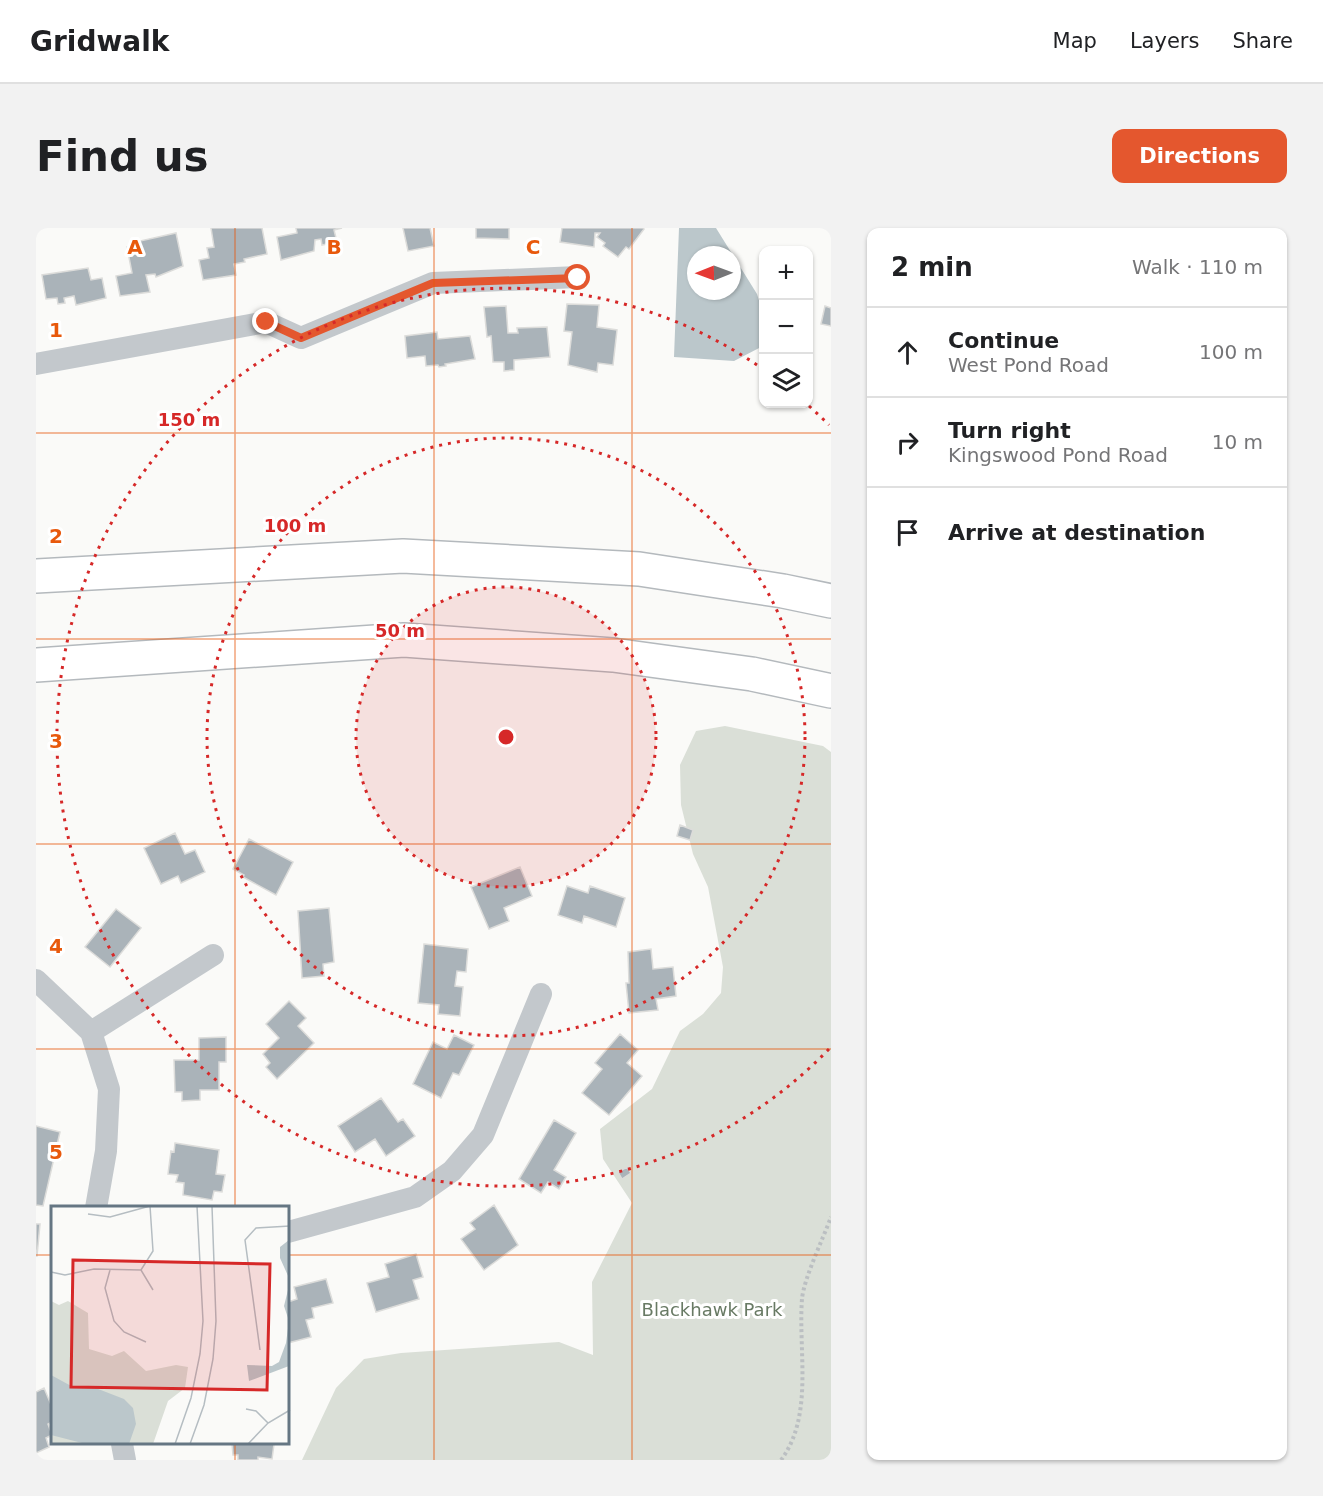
<!DOCTYPE html>
<meta charset="utf-8">
<style>
body{margin:0;font-family:"DejaVu Sans",sans-serif;background:#f2f2f2;color:#202124}
.controls{position:absolute;right:18px;top:18px;display:grid;overflow:hidden;border-radius:12px;box-shadow:0 2px 4px #0004}
.controls button{width:54px;height:54px;display:grid;place-items:center;padding:0;border:0;border-bottom:2px solid #e0e0e0;background:#fff;color:#202124;font:30px sans-serif}
.compass{position:absolute;left:651px;top:18px;width:54px;height:54px;border-radius:50%;background:#fff;box-shadow:0 2px 4px #0004;rotate:269deg}
.stop{position:absolute;width:18px;height:18px;margin:-14px;border:4px solid #e4572e;border-radius:50%;background:#fff}
.stop.end{background:#e4572e;border-color:#fff;box-shadow:0 2px 6px #0008}
.list{margin:0;padding:0;list-style:none}
h2{display:flex;justify-content:space-between;align-items:center;height:78px;margin:0;padding:0 24px;font-size:26px}
h2 small{font-size:20px;font-weight:400;color:#757577}
.list li{display:grid;grid-template-columns:39px 1fr auto;gap:18px;align-items:center;box-sizing:border-box;height:90px;padding:0 24px;border-top:2px solid #e0e0e0}
.list b{display:block;font-size:22px;white-space:nowrap}
.list p{margin:0;font-size:20px;white-space:nowrap;color:#757577}
.list em{font-size:20px;font-style:normal;color:#757577}
.icon{flex:none;width:33px;height:33px;fill:none;stroke:currentColor;stroke-width:2;stroke-linecap:round;stroke-linejoin:round}
.map{position:relative;flex:none;width:795px;height:1232px;overflow:hidden;border-radius:12px}
header{display:flex;align-items:center;gap:36px;box-sizing:border-box;height:84px;padding:0 30px;background:#fff;border-bottom:2px solid #e0e0e0}
header strong{font-size:28px}
nav{display:flex;gap:33px;margin-inline-start:auto;font-size:21px}
.intro{display:flex;align-items:center;justify-content:space-between;box-sizing:border-box;height:144px;padding:0 36px}
h1{margin:0;font-size:42px}
.button{padding:15px 27px;border-radius:12px;background:#e4572e;color:#fff;font-size:21px;font-weight:700}
main{display:flex;gap:36px;padding:0 36px}
aside{flex:1;background:#fff;border-radius:12px;box-shadow:0 2px 4px #0004}
.map>svg:first-child{display:block}
.green{fill:#dadfd7}
.water{fill:#bbc7cb;fill-rule:evenodd}
.building{fill:#aab3b9;stroke:#dcdcda;stroke-width:1.5}
.lines{fill:none;stroke-linecap:round;stroke-linejoin:round}
.motorway-casing{stroke:#b4b9bd;stroke-width:36}
.path{stroke:#bbbfc2;stroke-width:4;stroke-dasharray:3 3;stroke-linecap:butt}
.minor{stroke:#c3c8cc;stroke-width:22}
.motorway{stroke:#fff;stroke-width:33}
.route{stroke:#e4572e;stroke-width:8}
.grid{fill:none;stroke:#e8590c;stroke-width:1.5;stroke-opacity:0.55}
.ring{fill:none;stroke:#d62828;stroke-width:3;stroke-dasharray:3 6}
.labels{text-anchor:middle;stroke-width:6;stroke-linejoin:round;paint-order:stroke}
.park-label{font-size:18px;fill:#687a64;stroke:#fff}
.inset-road{fill:none;stroke:#b5bdc2;stroke-width:1.5}
.view{fill:#d62828;fill-opacity:0.15;stroke:#d62828;stroke-width:3}
.inset-edge{fill:none;stroke:#657683;stroke-width:3}
.grid-label{font-size:20px;text-anchor:middle;font-weight:bold;fill:#e8590c;stroke:#fff;stroke-width:6;stroke-linejoin:round;paint-order:stroke}
.centre{fill:#d62828;stroke:#fff;stroke-width:3}
.ring-label{font-size:18px;text-anchor:middle;font-weight:bold;fill:#d62828;stroke:#fff;stroke-width:6;stroke-linejoin:round;paint-order:stroke}
</style>
<header>
<strong>Gridwalk</strong>
<nav><a>Map</a><a>Layers</a><a>Share</a></nav>
</header>
<div class="intro"><h1>Find us</h1><a class="button">Directions</a></div>
<main>
<div class="map">
<svg width="795" height="1232" viewBox="0 0 795 1232">
<rect width="100%" height="100%" fill="#fafaf8"/>
<!-- green -->
<path class="green" d="M689 498 787 518 795 524V1232H266L300 1160 328 1131 365 1125 523 1114 557 1127 556 1054 596 975 567 931 564 901 616 861 644 803 667 786 685 765 687 739 672 659 657 626 645 577 644 537 660 503Z"/>
<!-- water -->
<path class="water" d="M643 0H680L721 66 727 85V118L698 133 638 129ZM660 27H696V63H660Z"/>
<!-- building -->
<path class="building" d="M175 0H226L231 26 208 31 209 34 198 36 200 47 167 52 163 32 173 30 171 20 178 19Z
M260 0H306L298 2 301 14 286 17 285 11 279 12 278 23 245 32 241 9 261 5Z
M367 0H394L398 18 372 23Z
M440 0H473V11L440 10Z
M526 0H607L608 1 593 21 590 19 582 29 567 18 569 15 561 9 564 5H559L558 19 524 14Z
M140 5 147 38 120 49 119 46 110 47 114 64 84 68 80 48 96 45 91 19 104 16V13Z
M52 40 55 52 66 50 70 70 40 77 38 68 28 70 29 75 22 76 21 70 10 71 6 47Z
M531 76 563 77 561 99 581 102 577 137 562 135 561 144 532 137 536 104 528 103Z
M470 78 472 105H482L481 100 511 99 514 129 478 132V142L468 143V134H457L455 108 451 109 448 79Z
M789 78 795 80V98L785 96Z
M401 104 402 111 434 108 439 131 409 136 410 138 403 139 402 137 390 138 389 128 371 130 369 108Z
M644 597 657 602 654 612 641 608Z
M139 605 149 626 159 622 169 644 145 655 142 648 125 656 108 620Z
M213 611 257 634 240 667 207 649 208 647 197 641Z
M484 639 496 668 468 680 473 693 453 701 435 659Z
M531 658 552 665 554 658 589 670 580 699 548 688 546 695 522 687Z
M293 680 298 734 287 736 288 748 266 750 262 683Z
M80 681 105 700 74 739 49 719Z
M388 716 432 721 430 744 421 743 419 758 427 759 424 788 402 786 403 777 382 775Z
M615 721 617 741 637 739 640 768 620 771 622 782 593 785 590 755H593L592 724Z
M253 773 270 790 262 798 278 815 241 851 230 839 234 835 227 826 243 810 230 796Z
M584 806 602 822 591 835 606 848 573 887 546 865 566 841 559 835Z
M418 807 438 817 423 847 417 845 405 870 377 856 397 814 411 821Z
M190 809V834H183V862H164V872L146 873V864H139L138 832H163V810Z
M345 870 362 894 367 891 379 908 350 928 339 911 319 924 302 898Z
M518 892 540 905 518 942 530 949 523 961 512 954 505 965 483 951Z
M0 898 24 904 7 978 0 977Z
M139 915 183 922 180 946 189 947 186 964 178 963 176 972 147 967 148 955 140 954 142 947 132 946 135 923 138 924Z
M591 939 595 945 586 951 582 944Z
M458 977 482 1017 448 1042 425 1011 439 1001 434 995Z
M0 996H4L1 1028H0Z
M380 1026 387 1049 377 1052 383 1071 340 1084 331 1055 353 1049 349 1036Z
M290 1051 297 1075 276 1080 278 1090 270 1092 275 1109 252 1115V1074L261 1071 258 1059Z
M8 1160 16 1179V1194L12 1196 16 1207 10 1210 13 1219 0 1225V1164Z
M192 1216H238L236 1231 222 1229V1232H202V1227H197L196 1216Z"/>
<g class="lines">
<defs>
<path id="motorway" d="M0 348 367 328 603 341 747 363 795 373
M0 437 368 412 577 427 716 446 795 463"/>
</defs>
<!-- motorway casing -->
<use href="#motorway" class="motorway-casing"/>
<!-- path -->
<path class="path" d="M745 1232C778 1188 762 1123 766 1071 768 1050 787 1011 795 989"/>
<!-- minor -->
<path class="minor" d="M0 136 230 94 265 110 397 55 542 49
M0 752 55 804 73 861 70 923 60 980
M55 804 177 727
M252 1004 379 969 416 943 447 907 505 766
M86 1216 89 1232"/>
<!-- motorway -->
<use href="#motorway" class="motorway"/>
</g>
<g class="lines">
<!-- route -->
<path class="route" d="M230 94 265 110 397 55 542 50"/>
</g>
<!-- grid -->
<path class="grid" d="M199 0V980M398 0V1232M596 0V1232M0 205H795M0 411H795M0 616H795M0 821H795M0 1027H16M252 1027H795M199 1216V1232"/>
<!-- distance rings -->
<circle cx="470" cy="509" r="150" fill="#d62828" fill-opacity=".12"/>
<g class="ring">
<circle cx="470" cy="509" r="150"/>
<circle cx="470" cy="509" r="299"/>
<path d="M793 821A449 449 0 1 1 724 139M773 178A449 449 0 0 1 793 197"/>
</g>
<g class="labels">
<!-- park labels -->
<g class="park-label">
<text x="676" y="1088">Blackhawk Park</text>
</g>
</g>
<!-- overview -->
<g transform="translate(15 978)">
<rect width="238" height="238" fill="#fafaf8"/>
<path d="M0 95 8 99 17 95 37 107 38 143 61 150 73 145 95 165 125 159 137 161 134 182 117 195 102 238H0Z" fill="#dadfd7"/>
<path d="M238 34 239 35 238 72 229 52V41ZM238 80V160L198 175 196 159 221 160 228 156 235 137 238 115 233 100ZM0 169 22 181H42L73 193 82 202 85 218 78 238H35L0 229Z" fill="#bbc7cb"/>
<path class="inset-road" d="M37 8 59 11 99 0M59 64 54 82 63 115 73 126 95 136M90 64 102 84M0 66 14 69 43 63 90 64 102 45 99 0M209 144 194 34 205 22 239 20M195 203 205 205 217 217M124 238 140 192 149 148 152 115 146 0M139 238 153 199 162 153 165 115 161 0M197 238 217 217 239 204"/>
<path class="view" d="M22 54 219 58 216 184 20 181Z"/>
<rect width="238" height="238" class="inset-edge"/>
</g>
<g class="grid-label">
<text x="99" y="26">A</text>
<text x="298" y="26">B</text>
<text x="497" y="26">C</text>
<text x="20" y="109">1</text>
<text x="20" y="315">2</text>
<text x="20" y="520">3</text>
<text x="20" y="725">4</text>
<text x="20" y="931">5</text>
</g>
<circle cx="470" cy="509" r="9" class="centre"/>
<g class="ring-label">
<text x="153" y="198">150 m</text>
<text x="259" y="304">100 m</text>
<text x="364" y="409">50 m</text>
</g>
</svg>
<div class="controls">
<button>+</button>
<button>−</button>
<button><svg class="icon" aria-label="layers" viewBox="0 0 24 24"><path d="M12 4l9 5-9 5-9-5zM3 14l9 5 9-5"/></svg></button>
</div>
<svg class="compass" viewBox="-18 -18 36 36"><path d="M0-13l5 13h-10z" fill="#e53935"/><path d="M0 13l5-13h-10z" fill="#757577"/></svg>
<div class="stop" style="left:542px;top:50px"></div>
<div class="stop end" style="left:230px;top:94px"></div>
</div>
<aside>
<h2>2 min<small>Walk · 110 m</small></h2>
<ul class="list">
<li><svg class="icon" aria-label="ahead" viewBox="0 0 24 24"><path d="M12 20V5M6 11l6-6 6 6"/></svg><div><b>Continue</b><p>West Pond Road</p></div><em>100 m</em></li>
<li><svg class="icon" aria-label="right" viewBox="0 0 24 24"><path d="M7 20v-9h11M14 6l5 5-5 5"/></svg><div><b>Turn right</b><p>Kingswood Pond Road</p></div><em>10 m</em></li>
<li><svg class="icon" aria-label="arrive" viewBox="0 0 24 24"><path d="M6 21V4h12l-3 4 3 4H6"/></svg><div><b>Arrive at destination</b></div></li>
</ul>
</aside>
</main>
